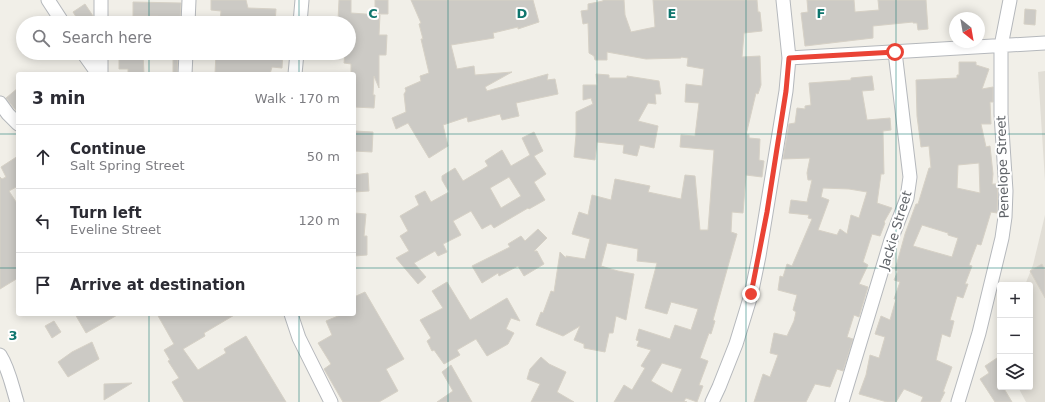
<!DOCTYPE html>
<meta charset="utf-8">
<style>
body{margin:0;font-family:"DejaVu Sans",sans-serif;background:#f7f7f7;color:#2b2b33}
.controls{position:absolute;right:12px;bottom:12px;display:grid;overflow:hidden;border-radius:4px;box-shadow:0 2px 10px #0003}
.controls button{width:36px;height:36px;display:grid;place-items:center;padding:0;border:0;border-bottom:1px solid #e1e1e2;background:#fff;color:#2b2b33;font:20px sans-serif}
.compass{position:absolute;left:949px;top:12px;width:36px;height:36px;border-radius:50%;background:#fff;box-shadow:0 2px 10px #0003;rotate:149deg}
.stop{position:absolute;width:12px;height:12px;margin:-9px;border:3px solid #ea4335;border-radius:50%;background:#fff}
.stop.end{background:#ea4335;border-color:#fff;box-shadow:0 1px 4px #0008}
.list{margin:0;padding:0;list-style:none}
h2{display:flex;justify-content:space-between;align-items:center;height:52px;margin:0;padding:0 16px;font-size:17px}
h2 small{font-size:13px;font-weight:400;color:#7c7c81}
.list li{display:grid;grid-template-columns:26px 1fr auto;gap:12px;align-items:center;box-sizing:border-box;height:64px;padding:0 16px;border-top:1px solid #e1e1e2}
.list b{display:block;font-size:15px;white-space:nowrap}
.list p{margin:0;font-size:13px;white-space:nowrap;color:#7c7c81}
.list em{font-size:13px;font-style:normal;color:#7c7c81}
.icon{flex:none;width:22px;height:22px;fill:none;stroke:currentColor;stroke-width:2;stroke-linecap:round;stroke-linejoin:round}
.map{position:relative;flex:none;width:1045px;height:402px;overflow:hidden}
.search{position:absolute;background:#fff;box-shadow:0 2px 10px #0003;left:16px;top:16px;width:340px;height:44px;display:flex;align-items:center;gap:10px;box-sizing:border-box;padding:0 14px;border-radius:22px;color:#7c7c81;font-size:15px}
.panel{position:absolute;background:#fff;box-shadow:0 2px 10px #0003;left:16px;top:72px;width:340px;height:244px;border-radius:4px}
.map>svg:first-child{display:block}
.education{fill:#e1ded6}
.building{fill:#cccac5;stroke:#d6d1c6;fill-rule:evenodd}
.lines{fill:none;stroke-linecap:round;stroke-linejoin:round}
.minor-casing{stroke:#b5b8bc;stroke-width:15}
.minor{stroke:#fff;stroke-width:13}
.route{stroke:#ea4335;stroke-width:5}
.grid{fill:none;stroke:#0f766e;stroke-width:1;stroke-opacity:0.55}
.labels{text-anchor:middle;stroke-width:4;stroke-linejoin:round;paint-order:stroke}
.street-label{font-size:13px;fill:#5f6368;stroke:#fff}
.grid-label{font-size:13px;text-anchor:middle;font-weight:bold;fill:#0f766e;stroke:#fff;stroke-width:4;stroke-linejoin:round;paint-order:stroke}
</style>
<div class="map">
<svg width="1045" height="402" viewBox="0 0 1045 402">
<rect width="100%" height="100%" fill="#f1efe8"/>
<!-- education -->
<path class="education" d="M1045 71V181L1038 72Z
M1045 215V402H1026L1018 387H1030V285H1025L1033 265Z"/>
<!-- building -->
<path class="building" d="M211 0H246L248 8 276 9 275 23H220L221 11 211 10Z
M339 0H351V13L380 15 379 35H387L386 55H379V88L374 76 373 95H375L374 108 354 107V74H351V64L344 63 345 53H349V23H345V20H338Z
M375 0H388V14H375Z
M411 0H533L539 22 518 29V27L493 33 494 38 451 45 457 69 474 66 475 75 512 72 485 87 487 91 548 74 547 80 555 79 558 94 516 103 519 116 502 120 500 114 468 122 467 117 443 125 448 146 429 158 408 123 396 129 392 118 406 112 404 94 406 91 405 88 421 81 420 76 429 73 421 39H423L419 24 421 23Z
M603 0H624L625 15 631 32 655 27 653 0H757L758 12H760L762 31 744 33 742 57 760 56 761 85 758 94 756 93 746 135H749V138L760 139 759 160 764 161 762 177 746 175 743 213 732 212 731 232 737 234 713 320 715 321 711 334 709 333 700 358 708 361 699 385 703 386 697 402 686 398 684 401 687 402H614L624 385 632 390 645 368 641 366 651 350 637 346 639 341 636 340 639 329 670 339 675 325 691 330 698 309 671 302 667 314 645 308 657 263 637 261 638 249 607 243 601 266 618 271 634 274 626 320 616 316 613 333H609L605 352 584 348V344L574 340 580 326 563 336 536 325 541 312 543 313 551 291 554 292 560 252 566 258V256L585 259 590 239 572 234 579 212 588 215 592 195 611 200 615 179 650 186 648 192 681 199 685 175 695 176 700 230H708L714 150 680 147 681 135 695 136 699 103 685 102 686 84 702 86 704 69 687 66 688 58 681 57V58L646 59 607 52V60H595L594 56 589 53 588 23 583 24 581 11 588 10V4L603 1ZM662 363 682 369 672 393 651 381Z
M807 0H854L855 12 879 10 878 0H926L928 29 918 30 917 23H913V22L873 26V38L805 46 801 13 808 12Z
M133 2 181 3 180 19H158V16H133Z
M85 4 93 16V19L87 23H80L73 12Z
M1025 9 1036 10 1035 25 1024 24Z
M119 53H143L144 74H128V69H119Z
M173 53H178L177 74H173Z
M216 53H283L282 68 272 67 270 74H215Z
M959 62H976V65L989 69 982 89 993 87V102H990L991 124H981L986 147 990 146 993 174 992 184H998L997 213 991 212 981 245 977 244 969 265 972 266 965 284H968L963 298 957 296 950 320 954 321 950 337 942 334 936 360 952 367 943 392H945L940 402H921L923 397 904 389 896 402H887L859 394 866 375 870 355 879 358 885 337 875 334 881 316 890 320 896 299H894L900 282 894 280 898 271 895 270 905 234 916 204H918L929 168H931L929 146 921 147 917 116 916 80 957 78V75H959ZM979 163 980 193 957 188 958 165ZM922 225 948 233V235L958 238 952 257 913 246Z
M596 74 609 75V78H627V76L659 81 661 94H655L656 104 648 103 638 121 658 126 654 148 640 145 637 156 623 153 624 145 597 142 595 160 574 157 576 135V112L593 104 591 98 583 100V85H597Z
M872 76 874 90 862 91 867 120 890 118 891 130 883 131 884 174H881L877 203 892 208 884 222 885 223 880 236 872 234 863 262 868 265 859 284 868 287 859 317 854 315 847 337 853 339 843 371 837 369 830 387 815 384 806 402H754L763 374 770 377 778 355 770 353 774 333 787 336 794 321 796 312 793 310 797 295 778 290 780 276 783 277 787 264 792 266 812 219 808 218 809 215 789 213 791 200 807 202 812 180H808L807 173 810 158 783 159 789 124 795 123 797 108 805 109V106L811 105 809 83 851 80V78ZM823 188 849 189 867 192 859 218 851 215 847 234 840 229 837 235 818 230 829 200 821 197Z
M18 88V113L6 98Z
M354 131 373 132 372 152 354 151Z
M534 132 543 151 534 156 546 174 534 182 545 200 529 209 528 208 494 228 491 224 482 229 471 211 453 221 461 235 443 244 447 252 438 256 435 251 414 263 426 277 418 284 396 258 409 251 400 236 408 231 400 216 419 205 415 196 425 191 431 202 449 192 442 180V176L455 168 463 181 488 166 485 161 502 150 511 166 530 155 522 138ZM509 177 521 196 501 208 490 188Z
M18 156V186L9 191 18 205V278L0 289V177L2 179 6 177 1 167Z
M368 173 369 191 354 192V175Z
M354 213 366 214 364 236H367V255L354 256Z
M538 229 547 238 534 251H537L544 264 524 276 518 266 499 276 498 273 482 283 472 266 510 247 508 244 521 236 525 241Z
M1042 264 1045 270V298L1030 271Z
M447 282 470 320 507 298 520 321 511 318 506 329 514 333 508 344 487 356 476 339 457 350 460 355 444 364 434 350 432 351 427 341 431 338 420 320 443 308 432 291Z
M365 292 404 359 386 369 398 391 379 402H343L324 369 331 364 318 343 332 335 326 321 343 314H354V297Z
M75 314H119L86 333Z
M157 314H236L204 333 205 336 183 349 198 370 226 353 224 349 246 336 286 402H184L172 382 179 378 168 361 170 360 164 350 174 344Z
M54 321 61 332 52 338 45 326Z
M92 342 99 359 68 377 58 362 72 352Z
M1000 356V387H1003L1012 402H995L980 379 989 373 985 366Z
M541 357 549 364 566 372 557 392 574 402H531L540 384 527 379 530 369Z
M451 365 472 402H437L453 391 442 372Z
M132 383 104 400V384Z"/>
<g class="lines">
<defs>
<path id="minor" d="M48 0 63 23
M101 23V0
M188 23 189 0
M300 23 302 0
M83 53 98 74
M101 53V74
M789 58 1045 43
M185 74 186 53
M295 74 297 53
M0 103 8 114 18 124
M291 314 299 338 331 402
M0 355C9 369 12 386 17 402
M712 402 719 387 736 344 751 295 759 256 786 91 789 58 783 0
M842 402 891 240 907 198 910 177 895 52
M958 402 979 333 1002 238 1005 217 1006 191 1001 114V46L1010 0"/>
</defs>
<!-- minor casing -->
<use href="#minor" class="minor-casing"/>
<!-- minor -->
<use href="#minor" class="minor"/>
</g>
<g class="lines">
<!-- route -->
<path class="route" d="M751 294 767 212 786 91 789 58 895 52"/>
</g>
<!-- grid -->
<path class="grid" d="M149 0V23M299 0V23M448 0V402M597 0V402M746 0V402M896 0V402M149 53V74M299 53V74M0 134H18M354 134H1045M0 268H18M354 268H1045M149 314V402M299 314V402"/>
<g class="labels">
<!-- street labels -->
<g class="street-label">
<text transform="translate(1002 167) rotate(-92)" y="5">Penelope Street</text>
<text transform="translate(895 230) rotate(-73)" y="5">Jackie Street</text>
</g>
</g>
<g class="grid-label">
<text x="373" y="18">C</text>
<text x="522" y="18">D</text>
<text x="672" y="18">E</text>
<text x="821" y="18">F</text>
<text x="13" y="340">3</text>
</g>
</svg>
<div class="controls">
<button>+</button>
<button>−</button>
<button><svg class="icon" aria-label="layers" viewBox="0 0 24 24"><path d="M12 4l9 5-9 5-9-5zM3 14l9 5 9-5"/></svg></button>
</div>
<svg class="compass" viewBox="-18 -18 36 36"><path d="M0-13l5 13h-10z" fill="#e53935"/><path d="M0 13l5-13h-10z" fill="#7c7c81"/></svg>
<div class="stop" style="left:895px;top:52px"></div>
<div class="stop end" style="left:751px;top:294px"></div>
<div class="search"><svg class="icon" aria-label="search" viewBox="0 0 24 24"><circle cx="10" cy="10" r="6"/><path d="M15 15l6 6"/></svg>Search here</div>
<section class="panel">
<h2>3 min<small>Walk · 170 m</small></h2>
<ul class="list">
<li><svg class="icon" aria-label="ahead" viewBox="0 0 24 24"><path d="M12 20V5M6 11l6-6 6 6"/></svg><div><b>Continue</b><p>Salt Spring Street</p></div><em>50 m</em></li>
<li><svg class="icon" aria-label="left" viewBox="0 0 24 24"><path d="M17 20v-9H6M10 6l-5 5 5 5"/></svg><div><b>Turn left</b><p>Eveline Street</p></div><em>120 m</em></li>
<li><svg class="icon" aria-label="arrive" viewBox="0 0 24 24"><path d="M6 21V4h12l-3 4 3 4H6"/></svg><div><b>Arrive at destination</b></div></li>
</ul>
</section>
</div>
